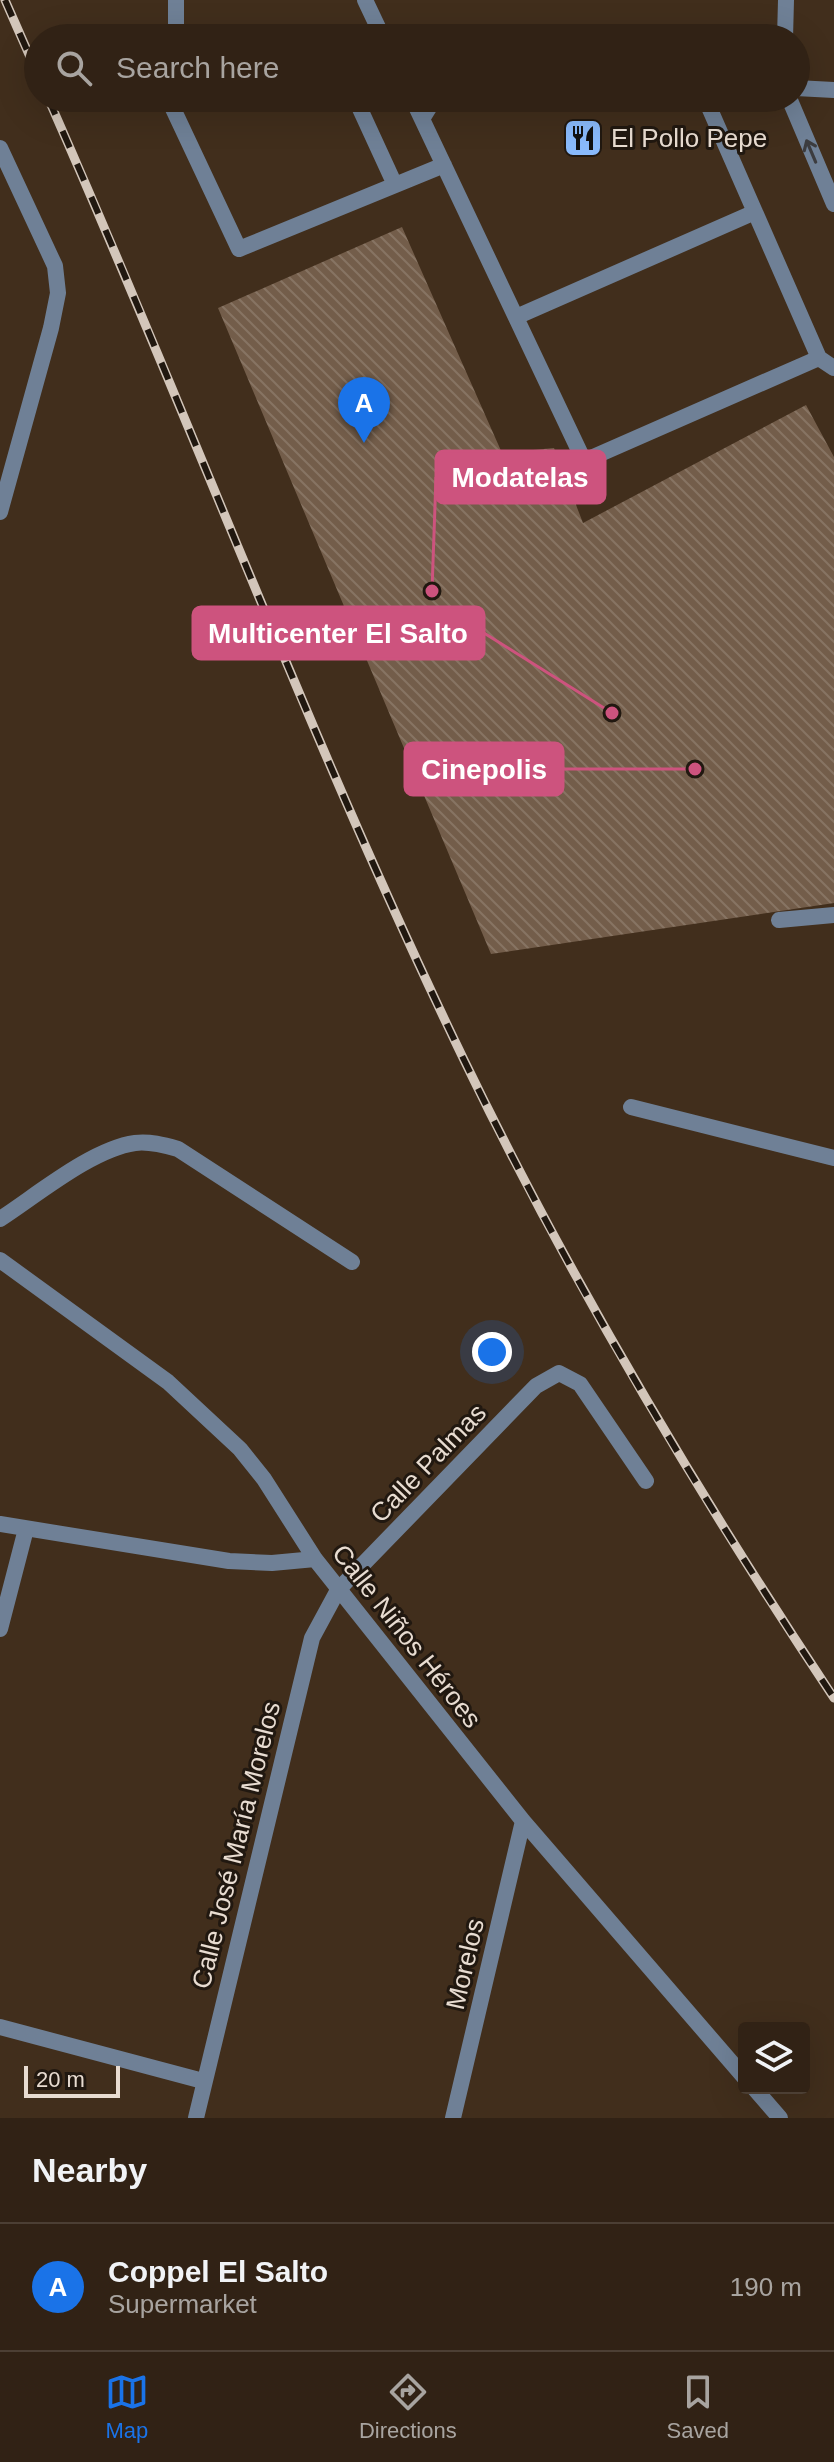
<!DOCTYPE html>
<meta charset="utf-8">
<style>
body{margin:0;font-family:Arial,sans-serif;background:#3d2f22;color:#f1f3f6}
.controls{position:absolute;right:24px;bottom:24px;display:grid;overflow:hidden;border-radius:8px;box-shadow:0 8px 32px #0002}
.controls button{width:72px;height:72px;display:grid;place-items:center;padding:0;border:0;border-bottom:2px solid #4c3f34;background:#312215;color:#f1f3f6;font:40px sans-serif}
.scale{position:absolute;left:24px;bottom:20px;width:96px;box-sizing:border-box;padding-left:8px;border:4px solid #e8dcd1;border-top:0;font-size:22px;line-height:28px;white-space:nowrap;color:#e8dcd1;-webkit-text-stroke:6px #211810;paint-order:stroke}
.you{position:absolute;left:492px;top:1352px;width:28px;height:28px;margin:-20px;border:6px solid #fff;border-radius:50%;background:#1a73e8;box-shadow:0 0 0 12px #1a73e833}
.badge{display:grid;place-items:center;width:52px;height:52px;border-radius:50%;background:#1a73e8;color:#fff;font-size:26px;font-weight:700}
.pin{position:absolute;translate:-50% -66px;filter:drop-shadow(0 2px 4px #0008)}
.pin::after{content:'';position:absolute;top:42px;width:28px;height:24px;background:inherit;clip-path:polygon(0 0,100% 0,50% 100%)}
.list{margin:0;padding:0;list-style:none}
h2{display:flex;justify-content:space-between;align-items:center;height:104px;margin:0;padding:0 32px;font-size:34px}
h2 small{font-size:26px;font-weight:400;color:#a8a4a0}
.list li{display:grid;grid-template-columns:52px 1fr auto;gap:24px;align-items:center;box-sizing:border-box;height:128px;padding:0 32px;border-top:2px solid #4c3f34}
.list b{display:block;font-size:30px;white-space:nowrap}
.list p{margin:0;font-size:26px;white-space:nowrap;color:#a8a4a0}
.list em{font-size:26px;font-style:normal;color:#a8a4a0}
.icon{flex:none;width:44px;height:44px;fill:none;stroke:currentColor;stroke-width:2;stroke-linecap:round;stroke-linejoin:round}
.map{position:relative;flex:none;width:834px;height:2118px;overflow:hidden}
.search{position:absolute;background:#312215;box-shadow:0 8px 32px #0002;left:24px;right:24px;top:24px;height:88px;display:flex;align-items:center;gap:20px;box-sizing:border-box;padding:0 28px;border-radius:44px;color:#a8a4a0;font-size:30px}
.sheet{height:232px;background:#312215}
nav{display:flex;justify-content:space-around;align-items:center;box-sizing:border-box;height:112px;border-top:2px solid #4c3f34;background:#312215;font-size:22px;color:#a8a4a0}
nav a{display:grid;justify-items:center;gap:4px}
nav .on{color:#1a73e8}
.map>svg:first-child{display:block}
.building{fill:url(#building-back-hatch)}
.lines{fill:none;stroke-linecap:round;stroke-linejoin:round}
.service{stroke:#6f8096;stroke-width:16}
.minor{stroke:#6f8096;stroke-width:16}
.rail-casing{stroke:#d3c6ba;stroke-width:9}
.rail{stroke:#211810;stroke-width:6;stroke-dasharray:18;stroke-linecap:butt}
.oneway{stroke:#3c3c3f}
.labels{text-anchor:middle;stroke-width:6;stroke-linejoin:round;paint-order:stroke}
.poi-label{font-size:26px;fill:#e8dcd1;stroke:#211810;text-anchor:start}
.street-label{font-size:26px;fill:#e8dcd1;stroke:#211810}
.leader{fill:none;stroke:#cd537e;stroke-width:3}
.callout-dot{fill:#cd537e;stroke:#211810;stroke-width:3}
.callout{fill:#cd537e;stroke:#cd537e;stroke-width:3}
.callout-label{font-size:28px;text-anchor:middle;font-weight:bold;fill:#fff}
</style>
<div class="map">
<svg width="834" height="2118" viewBox="0 0 834 2118">
<defs>
<pattern id="building-back-hatch" width="6" height="6" patternUnits="userSpaceOnUse" patternTransform="scale(2)"><rect width="6" height="6" fill="#735d4a"/><path d="M-1 5l2 2M0 0l6 6M5-1l2 2" fill="none" stroke="#877463"/></pattern>
</defs>
<rect width="100%" height="100%" fill="#412e1c"/>
<!-- building -->
<path class="building" d="M402 227 502 453 554 448 583 523 806 405 834 457V903L491 954 218 308Z"/>
<g class="lines">
<!-- service -->
<path class="service" d="M365 0 383 38
M176 38V0
M785 38 786 0
M796 88 834 90
M168 98 239 249 444 165
M355 98 395 185
M412 98 584 461 819 358 834 368
M705 98 819 358
M789 98 834 204
M422 119 435 98
M516 317 755 212
M779 920 834 915
M0 1219C37 1195 92 1149 135 1143 149 1141 164 1145 178 1149L352 1262
M338 1590 536 1386 559 1373 580 1384 646 1481"/>
<!-- minor -->
<path class="minor" d="M0 148 55 266 58 293 51 328 0 512
M631 1107 834 1158
M0 1260 168 1382 240 1449 264 1479 315 1559 523 1821 744 2077
M0 1524 229 1561 272 1563 315 1559
M0 1629 26 1529
M0 2027 203 2081
M754 2088 780 2118
M196 2118 312 1638 338 1590
M453 2118 523 1821"/>
<defs>
<path id="rail" d="M5 0 38 75
M48 98C190 418 312 746 465 1062 572 1283 698 1494 834 1698"/>
</defs>
<!-- rail casing -->
<use href="#rail" class="rail-casing"/>
<!-- rail -->
<use href="#rail" class="rail"/>
</g>
<!-- one-way arrows -->
<defs><path id="oneway-shaft" d="M-6 0H5M1.5-3L5.5 0L1.5 3" fill="none" stroke-width="1.6" stroke-linecap="round" stroke-linejoin="round" transform="scale(2)"/></defs>
<use class="oneway" href="#oneway-shaft" transform="translate(811 151) rotate(-113)"/>
<!-- icons -->
<defs>
<symbol id="restaurant-square" viewBox="-11 -11 22 22"><rect x="-9" y="-9" width="18" height="18" rx="4" fill="#89bafc" stroke="#211810"/><path d="M-5-6h1v4h1v-4h1v4h1v-4h1v5L-1.5 .5V6h-2V.5L-5-1ZM5-6V6H3V1.5H1.5Q1.5-4 5-6Z" fill="#111"/></symbol>
</defs>
<g fill-rule="evenodd">
<use href="#restaurant-square" x="561" y="116" width="44" height="44"/>
</g>
<g class="labels">
<!-- poi labels -->
<g class="poi-label">
<text x="611" y="147">El Pollo Pepe</text>
</g>
<!-- street labels -->
<g class="street-label">
<text transform="translate(428 1463) rotate(-46)" y="9">Calle Palmas</text>
<text transform="translate(407 1636) rotate(52)" y="9">Calle Niños Héroes</text>
<text transform="translate(236 1845) rotate(-76)" y="9">Calle José María Morelos</text>
<text transform="translate(465 1964) rotate(-77)" y="9">Morelos</text>
</g>
</g>
<!-- callouts -->
<path class="leader" d="M432 591L436 477M612 713L484 633M695 769L563 769"/>
<g class="callout-dot">
<circle cx="432" cy="591" r="8"/>
<circle cx="612" cy="713" r="8"/>
<circle cx="695" cy="769" r="8"/>
</g>
<g class="callout">
<rect x="436" y="451" width="169" height="52" rx="8"/>
<rect x="193" y="607" width="291" height="52" rx="8"/>
<rect x="405" y="743" width="158" height="52" rx="8"/>
</g>
<g class="callout-label">
<text x="520" y="487">Modatelas</text>
<text x="338" y="643">Multicenter El Salto</text>
<text x="484" y="779">Cinepolis</text>
</g>
</svg>
<div class="controls">
<button><svg class="icon" aria-label="layers" viewBox="0 0 24 24"><path d="M12 4l9 5-9 5-9-5zM3 14l9 5 9-5"/></svg></button>
</div>
<div class="scale">20 m</div>
<div class="you"></div>
<div class="pin badge" style="left:364px;top:443px">A</div>
<div class="search"><svg class="icon" aria-label="search" viewBox="0 0 24 24"><circle cx="10" cy="10" r="6"/><path d="M15 15l6 6"/></svg>Search here</div>
</div>
<section class="sheet">
<h2>Nearby<small></small></h2>
<ul class="list">
<li><span class="badge">A</span><div><b>Coppel El Salto</b><p>Supermarket</p></div><em>190 m</em></li>
</ul>
</section>
<nav>
<a class="on"><svg class="icon" aria-label="map" viewBox="0 0 24 24"><path d="M3 6l6-2 6 2 6-2v14l-6 2-6-2-6 2zM9 4v14M15 6v14"/></svg>Map</a>
<a><svg class="icon" aria-label="directions" viewBox="0 0 24 24"><path d="M12 3l9 9-9 9-9-9zM9 14v-3h6M13 9l2 2-2 2"/></svg>Directions</a>
<a><svg class="icon" aria-label="saved" viewBox="0 0 24 24"><path d="M7 4h10v16l-5-4-5 4z"/></svg>Saved</a>
</nav>
